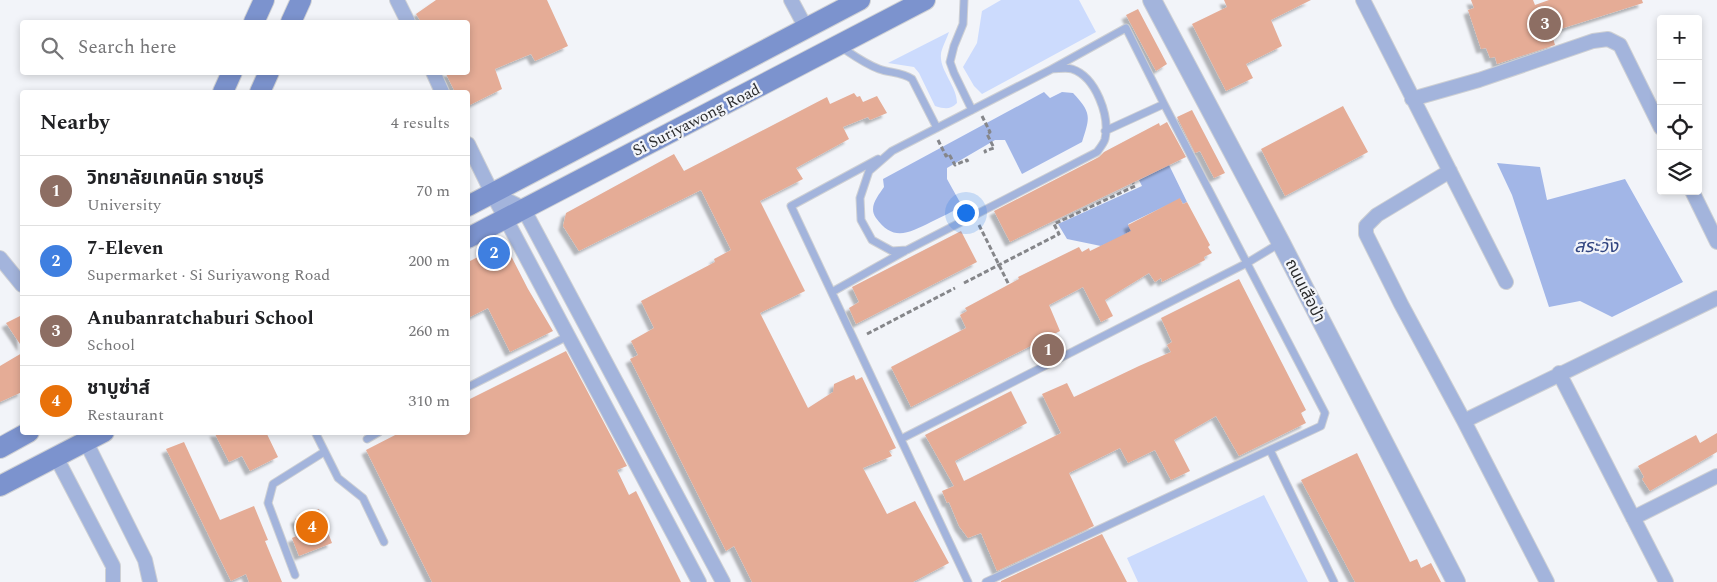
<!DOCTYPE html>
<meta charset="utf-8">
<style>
body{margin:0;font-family:Spectral,"Noto Sans Thai",serif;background:#f6f6f6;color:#202124}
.controls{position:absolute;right:15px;top:15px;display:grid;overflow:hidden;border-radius:5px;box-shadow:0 2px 8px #0003}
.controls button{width:45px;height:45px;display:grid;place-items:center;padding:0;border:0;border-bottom:1px solid #e0e0e0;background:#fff;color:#202124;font:25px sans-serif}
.you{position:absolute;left:965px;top:212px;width:18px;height:18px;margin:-12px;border:4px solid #fff;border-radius:50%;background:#1a73e8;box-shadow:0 0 0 8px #1a73e833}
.badge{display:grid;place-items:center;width:32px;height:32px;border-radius:50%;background:#1a73e8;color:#fff;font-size:16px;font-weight:700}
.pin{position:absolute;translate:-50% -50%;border:2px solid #fff;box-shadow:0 1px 5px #0006}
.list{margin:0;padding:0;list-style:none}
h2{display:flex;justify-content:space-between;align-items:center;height:65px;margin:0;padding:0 20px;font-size:21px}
h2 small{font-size:16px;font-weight:400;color:#757577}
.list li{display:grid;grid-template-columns:32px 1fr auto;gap:15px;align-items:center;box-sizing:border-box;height:70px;padding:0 20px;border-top:1px solid #e0e0e0}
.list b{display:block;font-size:19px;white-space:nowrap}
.list p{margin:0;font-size:16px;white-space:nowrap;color:#757577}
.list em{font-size:16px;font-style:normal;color:#757577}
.icon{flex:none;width:28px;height:28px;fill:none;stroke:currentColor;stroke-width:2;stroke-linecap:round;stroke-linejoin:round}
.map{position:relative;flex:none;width:1717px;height:582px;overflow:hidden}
.search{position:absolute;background:#fff;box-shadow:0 2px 8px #0003;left:20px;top:20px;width:450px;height:55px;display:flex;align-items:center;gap:12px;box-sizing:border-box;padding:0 18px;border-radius:5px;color:#757577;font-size:19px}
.panel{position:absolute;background:#fff;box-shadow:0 2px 8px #0003;left:20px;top:90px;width:450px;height:345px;border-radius:5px}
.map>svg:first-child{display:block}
.green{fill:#ccdbfd}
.forest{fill:#a1b5e6}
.water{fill:#a2b6e7}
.building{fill:#e5ac96;filter:url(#shadow)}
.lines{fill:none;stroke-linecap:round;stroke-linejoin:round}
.service-casing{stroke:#ced0d4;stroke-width:9}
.minor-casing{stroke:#ced0d4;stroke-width:16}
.tertiary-casing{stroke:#ced0d4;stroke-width:20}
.secondary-casing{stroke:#ced0d4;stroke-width:22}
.path{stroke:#85868a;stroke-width:3;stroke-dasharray:5 2.5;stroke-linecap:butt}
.service{stroke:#a3b4dc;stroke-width:7}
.minor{stroke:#a3b4dc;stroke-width:14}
.tertiary{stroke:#a3b4dc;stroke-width:18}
.secondary{stroke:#7c93ce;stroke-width:20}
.labels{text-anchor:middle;stroke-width:4.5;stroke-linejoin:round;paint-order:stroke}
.street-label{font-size:16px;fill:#2b2c2e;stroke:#f2f4f9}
.water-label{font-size:18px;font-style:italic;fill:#304480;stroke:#f2f4f9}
</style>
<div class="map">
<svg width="1717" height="582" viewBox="0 0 1717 582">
<defs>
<filter id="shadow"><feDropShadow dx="-4.5" dy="4.5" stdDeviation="1" flood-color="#0004"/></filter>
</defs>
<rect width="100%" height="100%" fill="#f2f4f9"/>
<!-- green -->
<path class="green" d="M1001 0H1079L1096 32 982 94 974 86 963 67 977 43 982 11Z
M949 32C947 38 941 50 941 54 939 70 957 86 957 103 950 110 945 109 935 106L919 73 914 67 888 63Z
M1264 495 1308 582H1138L1127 558Z"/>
<!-- forest -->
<path class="forest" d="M1169 165 1187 202 1183 204 1180 199 1128 224 1132 232 1101 246 1067 239 1058 224 1142 186 1139 180Z"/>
<!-- water -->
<path class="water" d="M1044 92 1050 98 1062 92 1073 93C1092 113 1090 117 1082 142L1022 174 1005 140H995L947 168V179L962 206C952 212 941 217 931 222 909 233 893 242 876 218 868 207 878 196 884 187L883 179Z
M1497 163 1540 167 1547 200 1625 179 1683 282 1612 317 1580 301 1549 307 1512 195Z"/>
<!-- building -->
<path class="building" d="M436 0H547L568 46 535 61 531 54 495 69 502 89 468 106V92H455L445 72H468V22H421L416 14Z
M1224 0H1311L1271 20 1282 46 1246 64 1253 78 1226 91 1192 24 1227 7Z
M1471 0H1533L1535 5 1549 0H1642L1643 3 1551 32 1555 45 1497 64 1495 57 1490 58 1486 48 1481 49 1468 10 1474 8Z
M1138 9 1167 64 1156 71 1126 15Z
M854 93 857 97 860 96 863 102 877 96 887 113 870 120 868 117 843 127 849 139 796 168 803 179 760 201 805 291 760 313 808 408 833 392 834 384 854 375 856 380 862 377 896 448 889 451 892 456 863 468 887 514 915 501 949 563 913 582H752L734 546 726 551 630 359 638 355 631 341 654 328 641 301 715 262 714 259 731 250 701 190 579 251 563 226 566 213 674 154 684 171 827 97 830 104Z
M1343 106 1368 152 1285 196 1261 149Z
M1192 110 1225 173 1214 178 1200 151 1195 153 1177 117Z
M1167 122 1186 157 1010 242 994 211 1099 157 1104 152 1159 123 1160 126Z
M1180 198 1183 204 1187 202 1210 245 1208 247 1212 253 1204 257 1205 260 1162 282 1161 278 1155 282 1149 273 1105 300 1113 316 1101 322 1083 287 1049 305 1060 331 911 407 891 367 966 328 960 315 967 311 965 308 1019 279 1018 277 1079 247 1082 252 1089 248 1090 251 1131 231 1128 225Z
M961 231 977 262 856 324 849 308 859 302 852 287Z
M500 246H506L528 289 553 331 510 352 488 308 468 318V262Z
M1239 279 1306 410 1301 413 1306 423 1239 456 1216 416 1174 440 1190 471 1171 480 1155 450 1128 463 1120 448 1069 473 1094 526 997 571 981 533 968 538 959 526 949 502 947 503 942 491 954 486 925 435 1011 391 1027 423 955 461 964 481 1061 433 1042 394 1067 383 1074 397 1139 366 1171 352 1167 345 1172 342 1161 318Z
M22 315V347L6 323Z
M566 351 627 466 617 470 629 495 636 491 681 582H432L366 450 401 432H468V400Z
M22 353V392L0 402V366Z
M214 432H266L278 457 250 471 242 456 229 462Z
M1717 433V452L1650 491 1642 479 1644 477 1638 466 1696 435 1700 443Z
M184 442 220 520 254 506 268 540 265 541 282 582H249L246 574 231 581 166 449Z
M1357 453 1410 562 1417 559 1421 568 1431 563 1441 582H1355L1301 480Z
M319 509 332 543 299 556 292 538 301 534 295 519Z
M1102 534 1127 582H1001V581Z"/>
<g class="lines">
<defs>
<path id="service" d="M964 0 963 24 954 46 950 62 954 73 972 110
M841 47C853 55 865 64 879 69 890 73 902 72 912 79L937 128
M1052 69C1058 69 1066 67 1072 69 1096 77 1110 116 1105 139 1104 143 1100 148 1097 152L907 250 892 251 872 240 861 220 860 198 869 171 892 151Z
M1105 131 1164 104
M878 159 791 206 968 582
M832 292 905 251
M468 387 568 336
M315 432 338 478 363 498 384 542
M367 439 379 432
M901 439 1247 263 1280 243
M1270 450 1334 582
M295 575 268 503 273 484 324 452
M986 582 1321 426 1325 413 1164 104 1126 28 1052 69"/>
<path id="minor" d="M397 0 408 22
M791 0 806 28
M1363 0 1506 282
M433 72 442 92
M1412 99 1479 80 1593 41 1608 39 1620 45 1661 128
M468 144 492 193 699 582
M1450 171 1377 215 1366 226V234L1401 304 1464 421 1547 582
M1692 191 1717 242
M492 193 523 208 723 582
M0 258 22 285
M1559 373 1666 582
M1464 421 1717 298
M86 442 145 560 150 582
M56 457 113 566V582
M1633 518 1717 476"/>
<path id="tertiary" d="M1152 0 1281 243 1456 582"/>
<path id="secondary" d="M254 22 264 0
M291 22 301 0
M223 92 232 72
M260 92 269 72
M468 206 860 0
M468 238 925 0
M0 448 29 432
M0 486 104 432"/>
</defs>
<!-- service casing -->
<use href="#service" class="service-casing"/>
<!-- minor casing -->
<use href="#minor" class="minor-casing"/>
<!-- tertiary casing -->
<use href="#tertiary" class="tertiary-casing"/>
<!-- secondary casing -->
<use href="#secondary" class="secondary-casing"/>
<!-- path -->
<path class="path" d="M982 116 990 132 987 134 994 148 985 151 986 153
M938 140 946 156 949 154 955 165 967 160 968 162
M979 225 1009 285
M964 283 1059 234 1054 224 1135 186 1133 183
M867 334 955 288"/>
<!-- service -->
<use href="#service" class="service"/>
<!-- minor -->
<use href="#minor" class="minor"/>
<!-- tertiary -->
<use href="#tertiary" class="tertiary"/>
<!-- secondary -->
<use href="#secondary" class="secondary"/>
</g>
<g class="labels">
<!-- street labels -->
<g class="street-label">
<text transform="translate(696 119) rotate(-27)" y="6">Si Suriyawong Road</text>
<text transform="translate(1306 290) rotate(63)" y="6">ถนนเสือป่า</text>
</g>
<!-- water labels -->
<g class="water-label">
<text x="1596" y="252">สระวัง</text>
</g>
</g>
</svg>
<div class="controls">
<button>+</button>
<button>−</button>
<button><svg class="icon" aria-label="locate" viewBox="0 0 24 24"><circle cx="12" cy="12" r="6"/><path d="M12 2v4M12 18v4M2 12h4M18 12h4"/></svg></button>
<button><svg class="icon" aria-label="layers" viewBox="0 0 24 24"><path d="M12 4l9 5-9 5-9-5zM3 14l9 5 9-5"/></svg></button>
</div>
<div class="you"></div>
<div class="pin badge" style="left:1048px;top:350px;background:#8d6e63">1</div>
<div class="pin badge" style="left:494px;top:253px;background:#3f7fe0">2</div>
<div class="pin badge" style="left:1545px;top:24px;background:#8d6e63">3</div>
<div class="pin badge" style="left:312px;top:527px;background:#e8710a">4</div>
<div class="search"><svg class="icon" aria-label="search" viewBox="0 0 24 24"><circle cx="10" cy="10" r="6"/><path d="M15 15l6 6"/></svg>Search here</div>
<section class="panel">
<h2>Nearby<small>4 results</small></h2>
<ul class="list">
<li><span class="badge" style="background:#8d6e63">1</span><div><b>วิทยาลัยเทคนิค ราชบุรี</b><p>University</p></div><em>70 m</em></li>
<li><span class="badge" style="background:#3f7fe0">2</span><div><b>7-Eleven</b><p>Supermarket · Si Suriyawong Road</p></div><em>200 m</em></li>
<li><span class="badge" style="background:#8d6e63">3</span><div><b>Anubanratchaburi School</b><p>School</p></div><em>260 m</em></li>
<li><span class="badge" style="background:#e8710a">4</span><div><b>ชาบูซ่าส์</b><p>Restaurant</p></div><em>310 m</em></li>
</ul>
</section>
</div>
